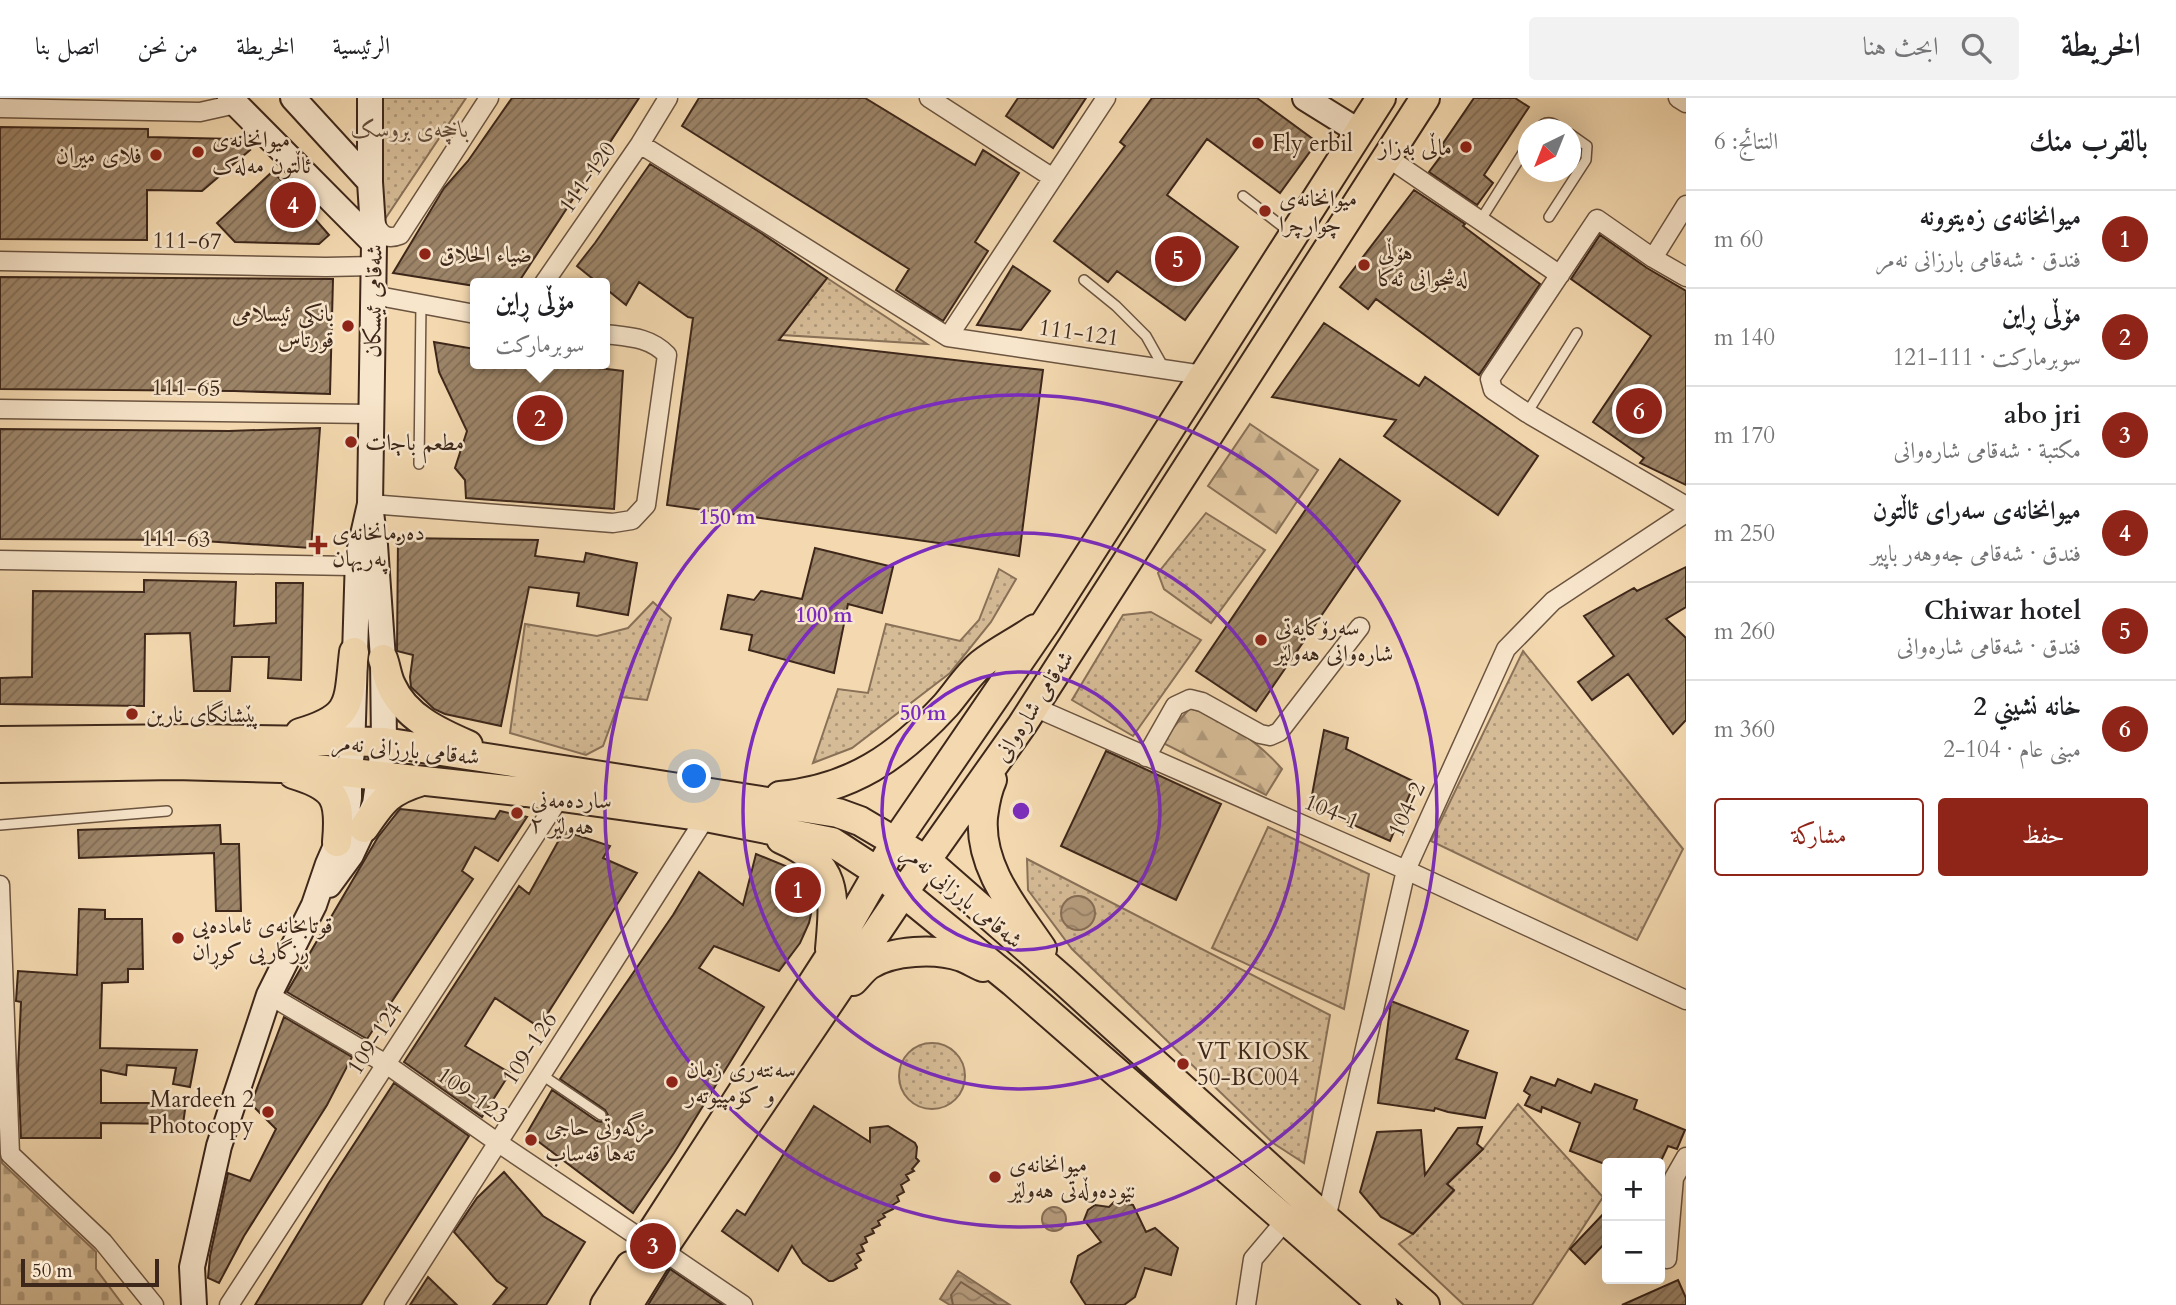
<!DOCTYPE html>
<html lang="ar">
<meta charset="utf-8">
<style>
body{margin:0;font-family:Cardo,Amiri,serif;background:#f2f2f2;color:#202124;direction:rtl}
.controls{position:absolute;right:21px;bottom:21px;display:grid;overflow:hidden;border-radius:7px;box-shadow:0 7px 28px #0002}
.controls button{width:63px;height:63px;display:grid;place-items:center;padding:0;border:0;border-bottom:2px solid #e0e0e0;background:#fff;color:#202124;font:35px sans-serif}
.compass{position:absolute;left:1518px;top:21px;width:63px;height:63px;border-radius:50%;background:#fff;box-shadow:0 7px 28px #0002;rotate:223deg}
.scale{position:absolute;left:21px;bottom:18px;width:138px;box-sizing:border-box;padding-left:7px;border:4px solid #3d271a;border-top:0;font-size:19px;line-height:24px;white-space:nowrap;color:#3d271a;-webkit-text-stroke:5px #f8e6cc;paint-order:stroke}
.you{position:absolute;left:695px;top:679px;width:24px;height:24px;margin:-18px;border:5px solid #fff;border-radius:50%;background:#1a73e8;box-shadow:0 0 0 10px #1a73e833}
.badge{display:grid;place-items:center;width:46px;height:46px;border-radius:50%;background:#8f2418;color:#fff;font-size:23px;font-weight:700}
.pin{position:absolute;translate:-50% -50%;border:4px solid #fff;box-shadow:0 2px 7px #0006}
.popup{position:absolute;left:470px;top:180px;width:140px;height:91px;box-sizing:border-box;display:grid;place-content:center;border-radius:7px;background:#fff;filter:drop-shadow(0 2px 5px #0005);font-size:23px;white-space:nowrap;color:#757577}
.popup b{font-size:26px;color:#202124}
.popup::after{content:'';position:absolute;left:50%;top:100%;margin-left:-14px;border:14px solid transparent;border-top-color:#fff}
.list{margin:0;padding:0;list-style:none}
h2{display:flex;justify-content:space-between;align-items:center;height:91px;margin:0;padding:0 28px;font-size:30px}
h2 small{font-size:23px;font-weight:400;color:#757577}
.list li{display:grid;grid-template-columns:46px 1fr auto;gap:21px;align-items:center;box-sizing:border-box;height:98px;padding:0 28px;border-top:2px solid #e0e0e0}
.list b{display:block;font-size:26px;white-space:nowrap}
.list p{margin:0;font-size:23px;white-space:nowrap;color:#757577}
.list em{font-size:23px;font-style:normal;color:#757577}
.actions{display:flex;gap:14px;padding:21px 28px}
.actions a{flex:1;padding:16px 0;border:2px solid #8f2418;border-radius:7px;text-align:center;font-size:24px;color:#8f2418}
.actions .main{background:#8f2418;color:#fff}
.icon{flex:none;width:38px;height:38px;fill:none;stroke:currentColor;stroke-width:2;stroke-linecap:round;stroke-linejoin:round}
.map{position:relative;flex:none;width:1686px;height:1207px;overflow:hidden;direction:ltr}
header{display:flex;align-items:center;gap:42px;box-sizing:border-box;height:98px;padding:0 35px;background:#fff;border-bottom:2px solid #e0e0e0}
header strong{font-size:33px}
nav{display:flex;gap:38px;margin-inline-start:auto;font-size:24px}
.search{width:490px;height:63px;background:#f2f2f2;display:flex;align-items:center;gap:18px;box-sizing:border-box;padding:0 24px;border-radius:7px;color:#757577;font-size:26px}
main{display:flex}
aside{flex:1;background:#fff}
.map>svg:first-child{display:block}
.grass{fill:url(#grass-dots);stroke:#897158;stroke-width:2}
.forest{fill:url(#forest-firs);stroke:#897158;stroke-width:2}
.cemetery{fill:url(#cemetery-stones);stroke:#897158;stroke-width:2}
.water{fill:url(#water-waves);stroke:#866d55;stroke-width:2}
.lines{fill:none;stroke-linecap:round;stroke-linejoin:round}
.shore{stroke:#7a624c;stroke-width:2}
.building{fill:url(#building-hatch);stroke:#3d271a;stroke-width:2}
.lane-casing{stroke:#6b5440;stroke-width:12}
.street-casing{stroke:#6b5440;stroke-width:21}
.secondary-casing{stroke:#3d271a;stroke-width:28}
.primary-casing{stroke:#3d271a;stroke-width:32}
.lane{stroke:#f8e6cc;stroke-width:9}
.street{stroke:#f8e6cc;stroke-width:18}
.secondary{stroke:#f8e6cc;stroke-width:24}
.primary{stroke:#f4d9b0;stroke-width:28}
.ring{fill:none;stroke:#7b2cbf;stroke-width:3.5}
.poi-dot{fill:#8f2418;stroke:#f8e6cc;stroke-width:2.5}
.labels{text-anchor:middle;stroke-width:5;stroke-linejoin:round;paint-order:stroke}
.park-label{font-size:23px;font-style:italic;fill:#634c39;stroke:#f8e6cc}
.poi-label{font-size:23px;fill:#3d271a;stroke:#f8e6cc;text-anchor:start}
.street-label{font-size:23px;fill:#3d271a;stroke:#f8e6cc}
.centre{fill:#7b2cbf;stroke:#f8e6cc;stroke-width:3.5}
.ring-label{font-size:21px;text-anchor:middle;font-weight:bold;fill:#7b2cbf;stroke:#f8e6cc;stroke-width:5;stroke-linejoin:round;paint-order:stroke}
</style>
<header>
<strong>الخريطة</strong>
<div class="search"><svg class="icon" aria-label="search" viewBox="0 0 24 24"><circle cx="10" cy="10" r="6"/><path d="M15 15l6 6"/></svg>ابحث هنا</div>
<nav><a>الرئيسية</a><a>الخريطة</a><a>من نحن</a><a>اتصل بنا</a></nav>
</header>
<main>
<aside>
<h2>بالقرب منك<small>النتائج: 6</small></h2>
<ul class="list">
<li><span class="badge">1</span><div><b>میوانخانەی زەیتوونە</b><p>فندق · شەقامی بارزانی نەمر</p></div><em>60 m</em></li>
<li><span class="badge">2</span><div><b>مۆڵی ڕاین</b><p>سوبرماركت · 111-121</p></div><em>140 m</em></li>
<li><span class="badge">3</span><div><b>abo jri</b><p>مكتبة · شەقامی شارەوانی</p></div><em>170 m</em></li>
<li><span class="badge">4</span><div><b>میوانخانەی سەرای ئاڵتون</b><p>فندق · شەقامی جەوهەر باپیر</p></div><em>250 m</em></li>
<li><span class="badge">5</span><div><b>Chiwar hotel</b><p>فندق · شەقامی شارەوانی</p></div><em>260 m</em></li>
<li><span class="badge">6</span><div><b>خانه نشيني 2</b><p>مبنى عام · 104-2</p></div><em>360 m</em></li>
</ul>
<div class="actions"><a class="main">حفظ</a><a>مشاركة</a></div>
</aside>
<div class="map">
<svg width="1686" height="1207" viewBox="0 0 1686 1207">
<defs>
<pattern id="grass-dots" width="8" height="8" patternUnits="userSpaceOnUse" patternTransform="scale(1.75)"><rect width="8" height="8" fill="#d5bb96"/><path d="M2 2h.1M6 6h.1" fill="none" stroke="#ae987a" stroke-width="1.8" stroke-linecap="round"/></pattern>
<pattern id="forest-firs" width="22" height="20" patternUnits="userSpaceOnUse" patternTransform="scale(1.75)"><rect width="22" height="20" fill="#d5bb96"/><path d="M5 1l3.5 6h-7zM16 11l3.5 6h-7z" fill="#ae987a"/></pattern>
<pattern id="cemetery-stones" width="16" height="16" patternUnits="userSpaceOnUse" patternTransform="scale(1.75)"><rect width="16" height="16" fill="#d5bb96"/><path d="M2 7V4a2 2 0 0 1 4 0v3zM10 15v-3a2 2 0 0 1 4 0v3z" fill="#ae987a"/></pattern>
<pattern id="water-waves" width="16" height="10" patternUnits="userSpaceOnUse" patternTransform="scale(1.75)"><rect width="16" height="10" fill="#b69c7d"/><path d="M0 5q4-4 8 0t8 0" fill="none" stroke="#957f66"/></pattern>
<pattern id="building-hatch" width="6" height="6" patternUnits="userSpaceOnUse" patternTransform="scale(1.75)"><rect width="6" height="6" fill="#9c8468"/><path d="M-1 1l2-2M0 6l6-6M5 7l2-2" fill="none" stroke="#806c55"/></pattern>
</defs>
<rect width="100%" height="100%" fill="#f4d9b0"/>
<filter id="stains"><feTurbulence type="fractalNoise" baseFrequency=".00286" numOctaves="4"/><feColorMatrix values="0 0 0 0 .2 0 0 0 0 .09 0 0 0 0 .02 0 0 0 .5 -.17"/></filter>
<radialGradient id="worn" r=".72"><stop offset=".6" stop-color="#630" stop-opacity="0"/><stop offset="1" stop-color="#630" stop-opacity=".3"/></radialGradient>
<!-- grass -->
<path class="grass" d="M380 0H466L381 127Z
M827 180 927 246 783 237Z
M1206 415 1265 452 1211 525 1164 491 1158 475Z
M999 471 1016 481 991 524 950 575 852 650 813 665 838 591 868 595 886 526 960 543 979 522Z
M653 504 671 520 647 602 621 599 603 648 586 657 510 635 525 526 597 538 628 530Z
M1151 514 1201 542 1133 638 1072 602 1123 517Z
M1523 553 1683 751 1637 842 1431 743Z
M1268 729 1369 776 1344 911 1212 850Z
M1027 761 1330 917 1304 1065 1273 1045 1072 851 1028 792Z
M899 978a33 33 0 1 1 66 0a33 33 0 1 1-66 0Z
M1518 1006 1603 1099 1532 1207H1464L1399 1146 1413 1136 1454 1093 1447 1086 1483 1051Z"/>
<!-- forest -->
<path class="forest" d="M1250 326 1318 372 1276 435 1208 388Z
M1190 610C1225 620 1258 644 1282 671L1266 697 1161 644Z"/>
<!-- cemetery -->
<path class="cemetery" d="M0 1043 2 1065 96 1154V1171L123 1207H0Z"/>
<!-- water -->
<path class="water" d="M1061 815a17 17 0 1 1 34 0a17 17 0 1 1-34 0Z
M1042 1121a12 12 0 1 1 24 0a12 12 0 1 1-24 0Z
M958 1173 1010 1207H950L940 1201Z"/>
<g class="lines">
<!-- shore -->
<path class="shore" d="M953 1207 951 1197 961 1184 997 1207"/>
</g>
<!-- building -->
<path class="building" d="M512 0H639L518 185H475V188L393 175 444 90 468 63Z
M699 0H865L975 67 983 52 1019 75 975 144 988 153 943 223 896 192 909 171 682 28Z
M1018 0H1086L1053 50 1006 18Z
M1152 0H1257L1317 44 1280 95 1207 41 1167 97 1238 149 1185 222 1117 173 1108 184 1054 143 1125 48 1120 44Z
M1474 0H1515L1529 9 1484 77 1493 85 1477 107 1429 74 1446 51 1442 47Z
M0 29 148 31V39L234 41 250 52 202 93 147 92V142L0 141Z
M650 66 761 135 827 180 779 242 1043 272 1019 458 953 447 667 407 693 220 688 219 639 184 626 207 605 190V185H598L577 168 595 145Z
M273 73 329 137 319 146 235 144 217 125Z
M1414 92 1465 126 1463 128 1540 186 1479 277 1376 201 1368 211 1340 189Z
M1600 137 1647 170 1686 193V387L1640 365 1644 360 1593 324 1651 238 1571 181Z
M1013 168 1050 193 1021 232 977 227Z
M0 179 333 181 330 296 234 293 0 291Z
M1324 225 1419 288 1425 279 1538 358 1498 417 1384 338 1396 322 1272 299Z
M434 244 475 251V266H565L623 273 614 411 466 400 465 382 455 370 467 333 439 274Z
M320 330 311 450 188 442 0 441V331L229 333Z
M1340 361 1400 403 1256 613 1196 573Z
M398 440 538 442 535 458 584 464 586 455 637 465 628 517 577 508 579 495 529 489 501 628 445 616 434 611 411 589 410 579 413 557 397 553Z
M815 450 893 469 882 515 848 506 834 575 749 552 752 537 721 531 728 497 754 502 761 493 802 501Z
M1686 469V509L1666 521 1686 540V622L1673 636 1628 576 1592 602 1578 584 1614 558 1584 518 1634 490 1637 493Z
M144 482 236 484 234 528 276 525V485H303L301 582 268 580 269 559H232L230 593H194L190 535 145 536 144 608 0 606V580L32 579 33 493 144 494Z
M1324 632 1348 640 1346 651 1415 684 1390 743 1310 708Z
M1106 653 1221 706 1176 802 1061 748Z
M400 711 495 721 500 713 527 719 498 763 475 749 462 773 473 781 367 941 287 894 378 739Z
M220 727 221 746H239L241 813H216L214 755 79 760 78 732Z
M564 733 610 748 603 760 637 775 539 929 495 900 465 948 510 975 482 1019 404 964 519 788 529 796Z
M756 756 793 771 813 790 815 798 809 825 800 845 779 873 714 848 699 870 764 909 674 1055 633 1115 527 1035 552 992 597 1023 601 1024 606 1021 608 1017 605 1012 560 981 673 817 699 774 743 807Z
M79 811 105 812V821H142L143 871H128V884L102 885 100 950 197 952 190 989 173 986 176 970 127 967 126 977 101 972V1005H186L183 1026 101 1025V1040H21L18 972 21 904 16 903 18 873 77 877Z
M1391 903 1468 933 1456 961 1497 975 1485 1020 1448 1014 1435 1010 1434 1013 1378 1005Z
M284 919 352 959 327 1007 244 1138 219 1185 208 1180 210 1158 228 1075 250 1083 276 1031 251 1006Z
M1531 979 1555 988 1558 981 1591 995 1595 986 1637 1002 1634 1011 1685 1032 1677 1051 1668 1048 1660 1065H1602L1570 1053 1580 1025 1542 1009 1541 1014 1525 1007 1530 997 1524 993Z
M394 985 469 1038 361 1207H255L328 1086Z
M814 1008 870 1044V1030L888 1028 915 1045 917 1049 916 1060 919 1063 912 1071 914 1073 906 1077 909 1082 901 1087 904 1094 897 1098 899 1103 891 1108 893 1111 883 1116 885 1119 878 1123 880 1127 872 1131 874 1135 865 1139 867 1144 861 1147 864 1153 857 1156 861 1162 855 1166 857 1170 833 1183H829L803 1165 792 1148 778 1173 722 1133 737 1112 745 1117Z
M1482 1029 1477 1046 1483 1051 1447 1086 1454 1092 1413 1136 1381 1119 1360 1094 1377 1034 1421 1032 1425 1077 1458 1030Z
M504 1074 543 1118 585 1144 546 1207H493L507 1190 497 1183 454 1134 477 1100Z
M1114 1104 1133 1107 1146 1134 1155 1130 1178 1150 1171 1177 1145 1170 1135 1199 1124 1207H1086L1071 1184 1078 1158 1101 1144 1084 1122 1088 1112 1095 1107 1109 1109Z
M1607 1112V1143L1585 1166 1570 1151Z
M670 1171 689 1184 723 1207H648Z
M428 1179 457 1207H410Z
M1678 1182 1686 1200V1207H1622Z"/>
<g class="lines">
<defs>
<path id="lane" d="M1538 32C1546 20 1554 25 1563 32
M1243 98 1291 135
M1549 119 1586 62 1587 48 1570 36
M1480 123 1528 47
M1084 182 1116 208 1146 238 1164 270
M1527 315 1577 235
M419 366 421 206
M0 727 167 713
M542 977 601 1017"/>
<path id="street" d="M929 0 1053 80
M1678 0 1686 5
M0 10 200 14 236 6
M640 46 948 239 1203 277
M1387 59 1560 177
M374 122C379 135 385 143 400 137L489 0
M1653 160 1686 107
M0 163 326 169 374 168
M1686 179 1653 160 1597 121 1490 281 1493 292 1527 315 1686 408
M544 185 640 46 668 0
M373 197 475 216
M948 239 1106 0
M0 311 371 316
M370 406 613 425 632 422 646 407 667 257C650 239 629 239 605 236
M0 462 351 468
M1034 609 1406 772 1686 902
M1146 659 1175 608 1190 601 1202 604 1260 636 1270 638 1279 634 1360 529
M0 787 10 1056 103 1144 154 1207
M269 897 386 966 497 1044 646 1144
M1326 1121 1406 772 1506 551 1553 503 1686 415
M662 1152 743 1207
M1667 1161 1674 1080 1686 1059
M229 1207 560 699
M394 1207 706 719
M1246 1207 1253 1161 1285 1123"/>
<path id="secondary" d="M230 0 374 145
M293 0 370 84
M1305 0 1358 33
M329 787 351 757 375 706 384 644 383 561 375 447 370 406 374 145 370 84V0
M194 1207 192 1169 219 1048 269 897 314 807 328 766 345 727 349 700V674L352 655 358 459 370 406"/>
<path id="primary" d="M383 561C386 569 387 579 391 587 405 619 438 634 468 647
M300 635C354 619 348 605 354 554
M0 643 195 641 384 644 838 715 860 723 926 762 1063 882 1326 1121 1425 1207
M0 670 175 667 316 671 526 694 706 719 832 744 878 774 1013 884 1383 1207
M293 676C336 689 341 700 337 744
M992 682C986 695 985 705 983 719 979 770 1015 811 1042 851
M780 698C852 691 898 659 946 607 957 594 968 577 981 566 997 553 1018 543 1035 531
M364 730C383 702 389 693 422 683
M781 741C838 766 835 796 830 851
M853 883C858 878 863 871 869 867 892 852 936 850 962 859 969 862 976 866 983 869
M654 1131 829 860 896 743 1046 524 1381 0
M605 1207 630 1168
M628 1207 662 1152 903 795 1022 627 1425 0"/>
</defs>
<!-- lane casing -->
<use href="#lane" class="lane-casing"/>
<!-- street casing -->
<use href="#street" class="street-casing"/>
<!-- secondary casing -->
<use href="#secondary" class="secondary-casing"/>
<!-- primary casing -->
<use href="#primary" class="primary-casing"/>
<!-- lane -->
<use href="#lane" class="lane"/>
<!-- street -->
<use href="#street" class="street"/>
<!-- secondary -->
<use href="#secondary" class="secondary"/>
<!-- primary -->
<use href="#primary" class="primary"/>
</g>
<!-- distance rings -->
<g class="ring">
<circle cx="1021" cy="713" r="139"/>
<circle cx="1021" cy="713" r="278"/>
<circle cx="1021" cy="713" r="416"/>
</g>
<!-- markers -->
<g class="poi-dot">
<circle cx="1258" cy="45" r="7"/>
<circle cx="1466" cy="49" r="7"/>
<circle cx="198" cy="54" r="7"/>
<circle cx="156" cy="57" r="7"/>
<circle cx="1265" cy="113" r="7"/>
<circle cx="425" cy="156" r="7"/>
<circle cx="1364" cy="167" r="7"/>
<circle cx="348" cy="228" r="7"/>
<circle cx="351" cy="344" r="7"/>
<path d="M314.5 436.5h7v7h7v7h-7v7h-7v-7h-7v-7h7z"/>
<circle cx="1261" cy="542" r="7"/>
<circle cx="132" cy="616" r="7"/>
<circle cx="517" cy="715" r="7"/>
<circle cx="178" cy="840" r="7"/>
<circle cx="1183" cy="966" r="7"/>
<circle cx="672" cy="984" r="7"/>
<circle cx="268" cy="1014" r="7"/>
<circle cx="531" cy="1042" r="7"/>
<circle cx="995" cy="1079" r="7"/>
</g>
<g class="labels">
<!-- park labels -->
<g class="park-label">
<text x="410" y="39">باخچەی بروسک</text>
</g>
<!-- poi labels -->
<g class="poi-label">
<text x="212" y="49">میوانخانەی<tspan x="212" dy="26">ئاڵتون مەلەک</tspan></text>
<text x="1272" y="53">Fly erbil</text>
<text x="1452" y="57" text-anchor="end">ماڵی بەزاز</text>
<text x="142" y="65" text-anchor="end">فلای میران</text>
<text x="1279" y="108">میوانخانەی<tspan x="1279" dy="26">چوارچرا</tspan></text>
<text x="1378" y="162">هۆڵی<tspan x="1378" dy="26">لەشجوانی ئەکا</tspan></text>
<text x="439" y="164">ضياء الحلاق</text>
<text x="334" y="223" text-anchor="end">بانکی ئیسلامی<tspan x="334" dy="26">قورتاس</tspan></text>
<text x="365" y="352">مطعم باﭴات</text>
<text x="332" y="442">دەرمانخانەی<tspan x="332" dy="26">پەریهان</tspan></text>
<text x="1275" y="537">سەرۆکایەتی<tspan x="1275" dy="26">شارەوانی هەولێر</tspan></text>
<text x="146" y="624">پێشانگای نارین</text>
<text x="531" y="710">ساردەمەنی<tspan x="531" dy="26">هەولێر ٢</tspan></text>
<text x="192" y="835">قوتابخانەی ئامادەیی<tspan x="192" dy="26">ڕزگاریی کوڕان</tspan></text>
<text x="1197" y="961">VT KIOSK<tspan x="1197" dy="26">50-BC004</tspan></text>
<text x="686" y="979">سەنتەری زمان<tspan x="686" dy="26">و کۆمپیوتەر</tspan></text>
<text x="254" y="1009" text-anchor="end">Mardeen 2<tspan x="254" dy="26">Photocopy</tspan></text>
<text x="545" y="1037">مزگەوتی حاجی<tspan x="545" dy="26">تەها قەساب</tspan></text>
<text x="1009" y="1074">میوانخانەی<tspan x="1009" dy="26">نێودەوڵەتی هەولێر</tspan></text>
</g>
<!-- street labels -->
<g class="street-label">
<text transform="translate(587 79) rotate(-55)" y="8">111-120</text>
<text transform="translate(187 142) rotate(1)" y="8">111-67</text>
<text transform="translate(373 203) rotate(-89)" y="8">شەقامی ئیسکان</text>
<text transform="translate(1079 234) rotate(8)" y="8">111-121</text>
<text transform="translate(186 289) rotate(1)" y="8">111-65</text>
<text transform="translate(176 440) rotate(1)" y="8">111-63</text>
<text transform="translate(1033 608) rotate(-57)" y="8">شەقامی شارەوانی</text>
<text transform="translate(406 651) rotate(6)" y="8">شەقامی بارزانی نەمر</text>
<text transform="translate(1406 711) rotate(-65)" y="8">104-2</text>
<text transform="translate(1332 713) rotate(23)" y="8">104-1</text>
<text transform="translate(963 798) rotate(40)" y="8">شەقامی بارزانی نەمر</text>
<text transform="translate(374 940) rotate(-57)" y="8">109-124</text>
<text transform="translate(529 950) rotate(-57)" y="8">109-126</text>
<text transform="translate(473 997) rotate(35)" y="8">109-123</text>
</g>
</g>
<circle cx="1021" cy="713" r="10" class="centre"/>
<g class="ring-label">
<text x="727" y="426">150 m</text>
<text x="824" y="524">100 m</text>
<text x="923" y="622">50 m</text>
</g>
<rect width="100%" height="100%" filter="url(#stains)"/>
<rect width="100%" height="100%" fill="url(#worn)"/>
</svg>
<div class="controls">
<button>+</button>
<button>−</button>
</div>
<svg class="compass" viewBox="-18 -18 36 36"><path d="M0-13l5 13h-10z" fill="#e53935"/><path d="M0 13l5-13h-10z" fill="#757577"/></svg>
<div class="scale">50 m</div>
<div class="you"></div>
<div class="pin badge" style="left:798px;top:792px">1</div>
<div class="pin badge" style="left:540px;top:320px">2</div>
<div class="popup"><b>مۆڵی ڕاین</b>سوبرماركت</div>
<div class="pin badge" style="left:653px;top:1148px">3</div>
<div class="pin badge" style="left:293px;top:107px">4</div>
<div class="pin badge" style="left:1178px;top:161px">5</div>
<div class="pin badge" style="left:1639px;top:313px">6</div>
</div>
</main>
